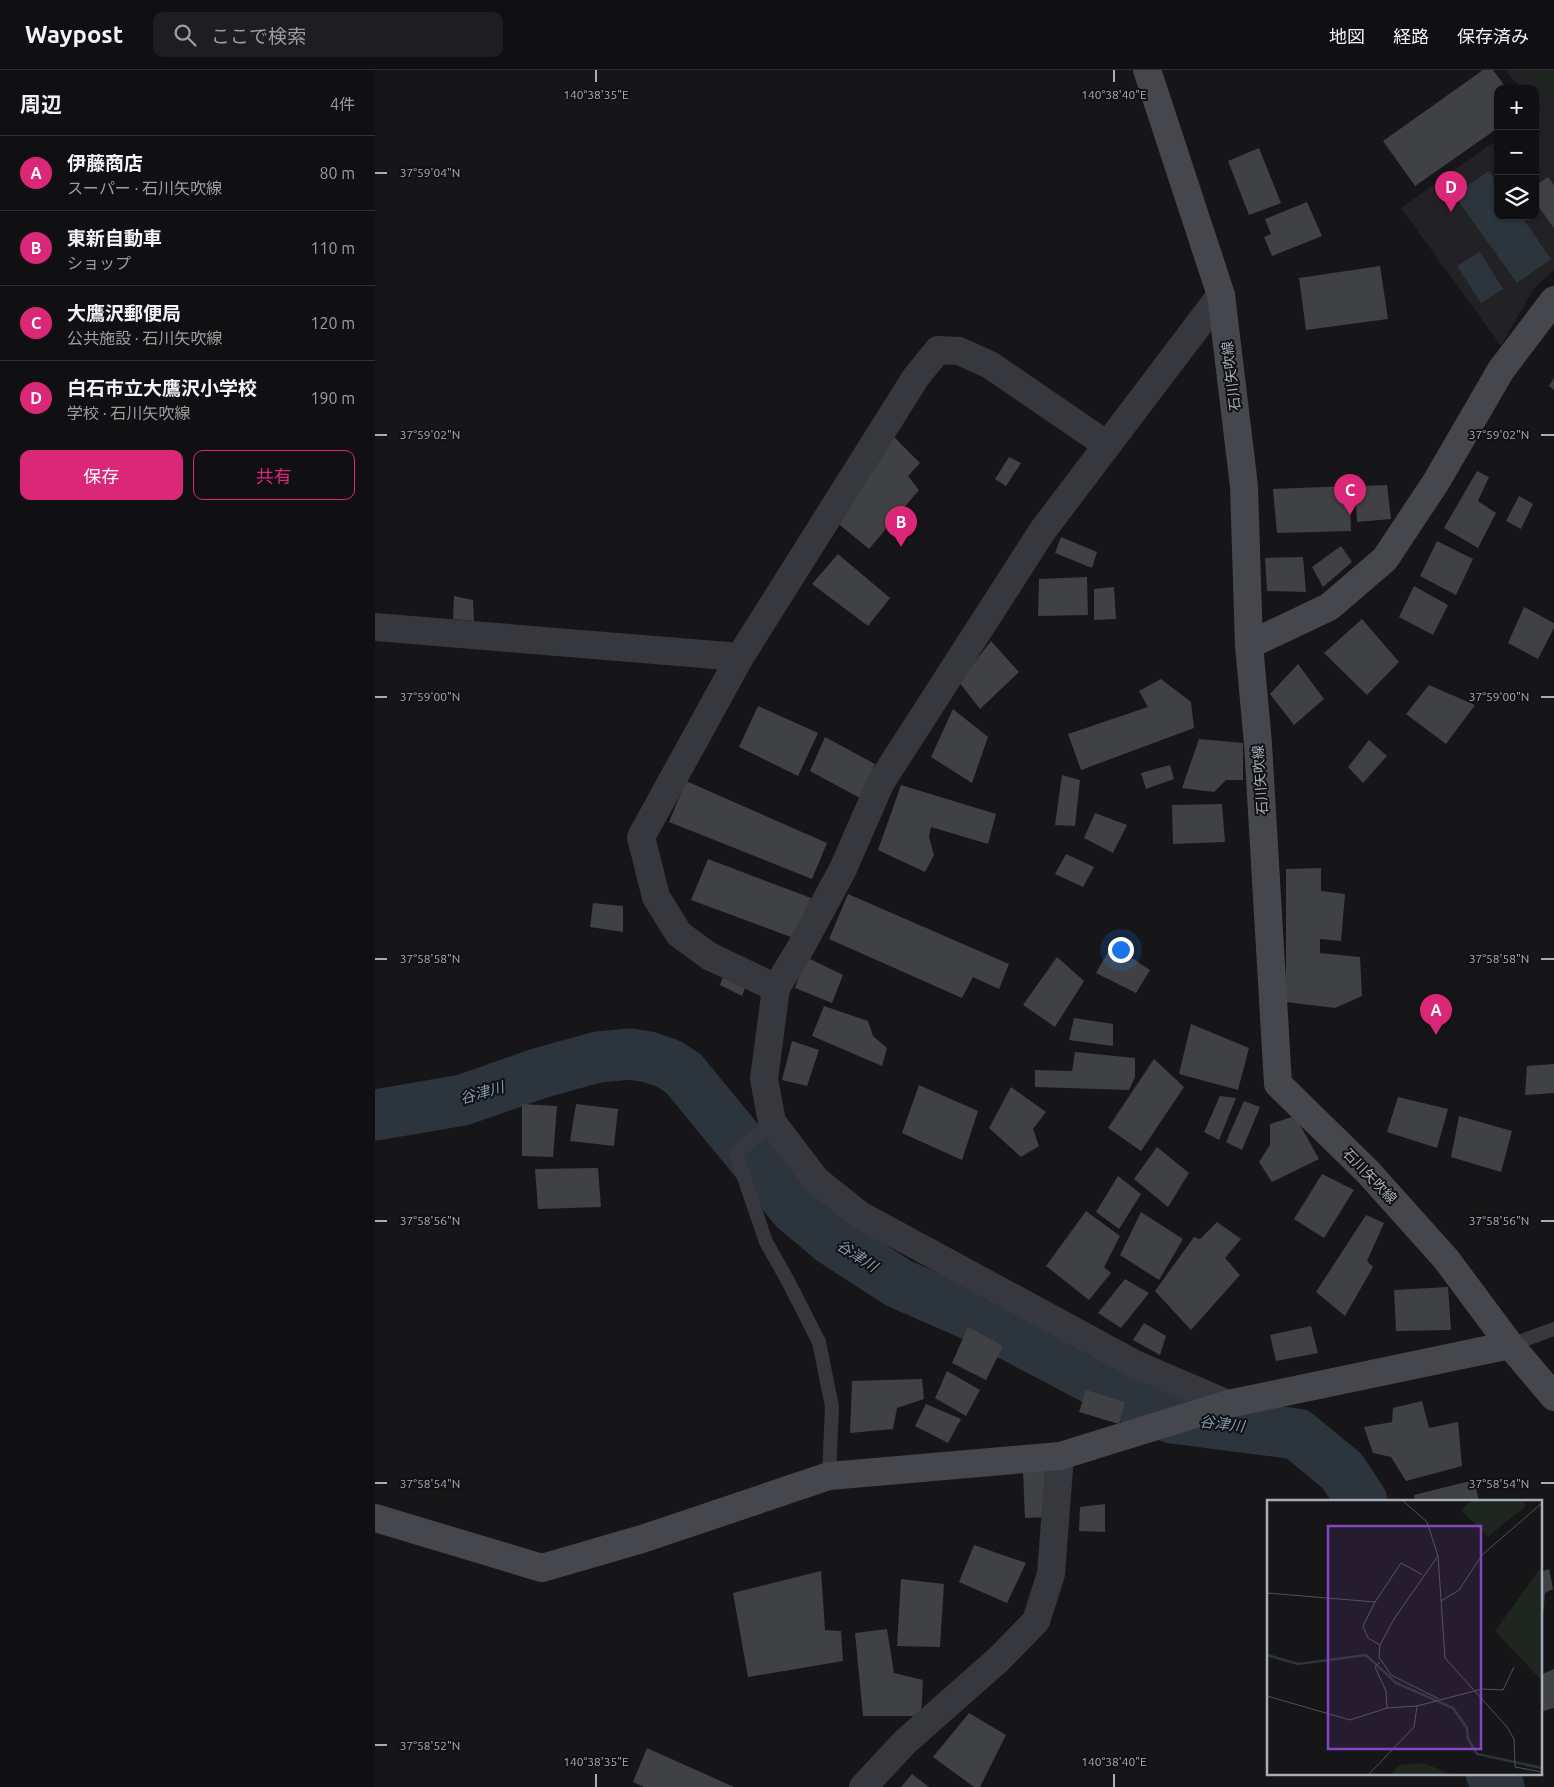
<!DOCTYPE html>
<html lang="ja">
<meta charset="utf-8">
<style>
body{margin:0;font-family:Ubuntu,"Noto Sans JP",sans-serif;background:#1e1e20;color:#f1f3f6}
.controls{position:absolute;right:15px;top:15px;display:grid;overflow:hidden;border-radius:10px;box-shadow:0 1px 4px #0004}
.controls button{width:45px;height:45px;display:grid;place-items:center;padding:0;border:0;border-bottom:1px solid #303032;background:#101012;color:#f1f3f6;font:25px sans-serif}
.you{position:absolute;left:745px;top:879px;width:18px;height:18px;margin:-12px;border:4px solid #fff;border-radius:50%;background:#1a73e8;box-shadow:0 0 0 8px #1a73e833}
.badge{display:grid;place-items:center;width:32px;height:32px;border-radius:50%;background:#db2777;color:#fff;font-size:16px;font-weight:700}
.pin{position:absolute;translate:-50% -41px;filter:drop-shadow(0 1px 2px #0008)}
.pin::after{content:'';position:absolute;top:26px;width:18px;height:15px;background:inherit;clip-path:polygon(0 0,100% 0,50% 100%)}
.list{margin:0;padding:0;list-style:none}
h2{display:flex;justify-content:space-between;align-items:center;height:65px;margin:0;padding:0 20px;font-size:21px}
h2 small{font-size:16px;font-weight:400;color:#9c9d9f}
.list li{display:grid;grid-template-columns:32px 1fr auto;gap:15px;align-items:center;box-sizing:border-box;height:75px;padding:0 20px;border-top:1px solid #303032}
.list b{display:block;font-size:19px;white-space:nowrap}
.list p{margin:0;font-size:16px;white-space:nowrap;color:#9c9d9f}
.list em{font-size:16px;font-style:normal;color:#9c9d9f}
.actions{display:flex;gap:10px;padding:15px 20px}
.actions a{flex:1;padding:11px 0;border:1px solid #db2777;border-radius:10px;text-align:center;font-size:18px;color:#db2777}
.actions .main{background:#db2777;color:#fff}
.icon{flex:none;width:28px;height:28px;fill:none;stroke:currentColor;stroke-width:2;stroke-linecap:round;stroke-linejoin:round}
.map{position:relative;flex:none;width:1179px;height:1717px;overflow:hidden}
header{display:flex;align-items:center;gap:30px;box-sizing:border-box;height:70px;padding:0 25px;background:#101012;border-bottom:1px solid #303032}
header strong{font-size:24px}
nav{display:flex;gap:28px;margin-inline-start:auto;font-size:18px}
.search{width:350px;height:45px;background:#1e1e20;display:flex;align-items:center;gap:12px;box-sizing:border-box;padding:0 18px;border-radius:10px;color:#9c9d9f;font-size:19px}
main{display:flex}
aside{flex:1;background:#101012}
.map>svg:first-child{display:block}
.built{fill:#222225}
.green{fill:#1e261f}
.water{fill:#2c353c}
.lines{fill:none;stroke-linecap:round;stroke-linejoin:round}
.river{stroke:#2c353c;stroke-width:51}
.building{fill:#404145}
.lane{stroke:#37383d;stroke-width:14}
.street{stroke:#37383d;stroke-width:28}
.secondary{stroke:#45474d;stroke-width:28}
.ticks{fill:none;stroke:#a8adb8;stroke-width:2}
.labels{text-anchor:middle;stroke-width:4;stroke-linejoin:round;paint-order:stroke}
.street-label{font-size:14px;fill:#a8adb8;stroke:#111113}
.water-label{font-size:15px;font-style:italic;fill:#7f9bb3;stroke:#111113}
.inset-river{fill:none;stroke:#2c353c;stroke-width:2.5}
.inset-road{fill:none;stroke:#505258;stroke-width:1}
.view{fill:#8446be;fill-opacity:0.15;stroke:#8446be;stroke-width:2.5}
.inset-edge{fill:none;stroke:#a8adb8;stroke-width:2.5}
.ticks-label{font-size:12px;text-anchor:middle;fill:#a8adb8;stroke:#111113;stroke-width:4;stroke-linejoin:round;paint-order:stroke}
</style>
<header>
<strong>Waypost</strong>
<div class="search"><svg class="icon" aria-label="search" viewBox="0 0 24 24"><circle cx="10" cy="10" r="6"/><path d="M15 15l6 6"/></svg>ここで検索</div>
<nav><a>地図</a><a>経路</a><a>保存済み</a></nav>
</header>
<main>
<aside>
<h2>周辺<small>4件</small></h2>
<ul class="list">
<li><span class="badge">A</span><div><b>伊藤商店</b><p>スーパー · 石川矢吹線</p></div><em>80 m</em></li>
<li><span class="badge">B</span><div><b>東新自動車</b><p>ショップ</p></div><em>110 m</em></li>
<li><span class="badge">C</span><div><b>大鷹沢郵便局</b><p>公共施設 · 石川矢吹線</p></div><em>120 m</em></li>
<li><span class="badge">D</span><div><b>白石市立大鷹沢小学校</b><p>学校 · 石川矢吹線</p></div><em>190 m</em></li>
</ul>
<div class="actions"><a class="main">保存</a><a>共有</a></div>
</aside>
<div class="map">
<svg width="1179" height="1717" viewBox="0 0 1179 1717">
<rect width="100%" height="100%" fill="#161618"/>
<!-- built -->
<path class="built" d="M1130 0H1179V200L1159 218 1126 276 1026 138 1123 69V146H1160V43L1166 39 1160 33V19H1147Z"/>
<!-- green -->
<path class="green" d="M1154 0H1179V26Z"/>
<!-- water -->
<path class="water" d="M1114 101 1123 114V146H1146L1176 189 1142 213 1079 125Z
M1105 182 1128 219 1106 233 1082 196Z"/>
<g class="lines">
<!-- river -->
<path class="river" d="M0 1045 88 1030 165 1003 223 987 255 984 274 987 294 994 308 1003 420 1139 457 1170 523 1213 603 1248 745 1323 797 1348 922 1364 967 1401 987 1431
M1116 1703 1124 1717"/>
</g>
<!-- building -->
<path class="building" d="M1108 0H1118L1132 19H1123V58L1040 116 1008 71Z
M884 78 906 133 874 145 853 91Z
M1173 107 1179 115V158L1160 132V116Z
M932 132 947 166 897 186 889 167 896 164 890 149Z
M1005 196 1013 249 931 260 924 208Z
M1179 308V320L1174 316Z
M515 363 545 393 533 406 544 420 494 479 460 451Z
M634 387 646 393 631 416 620 409Z
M1102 401 1114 407 1103 431 1121 443 1103 478 1069 458Z
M1012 415 1016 449 982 452 980 416Z
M974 416 976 461 902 463 898 419Z
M1144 426 1158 434 1146 459 1131 451Z
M686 467 722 482 717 498 680 483Z
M1062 471 1098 489 1081 525 1045 506Z
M966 476 977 492 948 517 937 497Z
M463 484 515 528 493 556 437 514Z
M928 487 931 522 892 521 890 488Z
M712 507 713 545 663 546 664 509Z
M1039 516 1073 535 1058 565 1024 547Z
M739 517 741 549 719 550V519Z
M79 526 98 530 99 551 78 549Z
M1149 537 1179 553V558L1163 589 1133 573Z
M987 549 1024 592 992 625 949 583Z
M616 571 644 602 605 639 584 612Z
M923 594 949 629 919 655 895 624Z
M786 609 816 632 819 658 706 700 693 664 773 637 764 621Z
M1054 615 1100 635 1071 674 1031 644Z
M383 636 443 663 423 706 364 677Z
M578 639 613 667 597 713 556 687Z
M450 667 500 694 485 728 435 701Z
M824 669 868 673V710H851L839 722 807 718Z
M994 670 1012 686 988 713 973 697Z
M795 695 799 709 771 719 766 703Z
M687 705 705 710 700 756 680 755Z
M311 711 452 773 437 809 294 752Z
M526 715 621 744 613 774 556 757 554 767 559 785 550 802 503 780Z
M847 734 850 772 798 774 797 735Z
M720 743 752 755 738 783 709 768Z
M691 784 719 797 708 817 680 804Z
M333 789 436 828 421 869 316 830Z
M946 798V821L970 824 966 871 945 869V883L985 887 987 926 960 938 911 932V799Z
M473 824 634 894 624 919 598 907 587 928 454 869Z
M218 833 248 836V862L215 857Z
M737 875 775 900 761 923 721 903Z
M431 887 468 905 457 933 420 918Z
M682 887 709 911 680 957 648 935Z
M350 902 373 911 367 926 345 915Z
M449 936 493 951 498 966 512 978 507 996 437 966Z
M699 948 738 954V976L694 970Z
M816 954 874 978 863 1020 804 1004Z
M417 971 444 980 432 1016 407 1010Z
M700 982 760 988V1007L754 1020 660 1017V1000L697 1001Z
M779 989 809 1017 766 1081 733 1058Z
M1179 994V1023L1150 1025 1152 996Z
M544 1015 603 1041 587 1090 527 1063Z
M636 1017 671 1042 658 1059 664 1076 646 1087 614 1058Z
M845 1026 861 1028 844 1070 829 1062Z
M1023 1027 1073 1039 1062 1078 1012 1062Z
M869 1031 885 1037 867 1080 851 1072Z
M147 1034 182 1036 178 1087 147 1086Z
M201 1034 243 1039 239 1076 195 1071Z
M920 1046 944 1089 897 1112 884 1092 895 1075V1054Z
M1084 1046 1137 1061 1126 1102 1076 1087Z
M782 1077 814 1103 793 1137 759 1109Z
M223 1098 226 1137 163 1139 160 1099Z
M947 1104 979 1120 949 1168 919 1149Z
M743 1106 766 1124 744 1159 721 1142Z
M711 1141 745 1166 729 1197 736 1203 714 1230 671 1196Z
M766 1142 808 1169 784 1210 745 1185Z
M991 1145 1009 1153 992 1191 998 1197 970 1246 941 1222Z
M842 1152 866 1169 850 1188 865 1205 816 1260 780 1221 819 1167 825 1169Z
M750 1209 774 1223 746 1258 723 1243Z
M1073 1217 1076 1260 1021 1261 1019 1220Z
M769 1253 791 1266 785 1285 758 1270Z
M936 1256 943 1283 901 1291 895 1265Z
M593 1257 628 1276 611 1310 577 1293Z
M572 1301 605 1320 591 1346 560 1328Z
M547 1309 549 1329 522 1338 518 1359 475 1363 477 1311Z
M711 1320 750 1332 744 1354 704 1342Z
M1047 1331 1054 1358 1083 1352 1087 1396 1031 1411 1016 1387 998 1383 989 1357 1017 1352 1018 1338Z
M551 1334 586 1349 573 1373 540 1356Z
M673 1398 674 1447 650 1448 648 1401Z
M1099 1410 1104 1431H1040L1039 1425Z
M730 1434V1462L704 1461 705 1437Z
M599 1475 651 1493 632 1533 584 1512Z
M1174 1499 1178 1519 1170 1523 1168 1546 1165 1547V1502Z
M446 1501 450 1560 466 1561 468 1591 373 1607 358 1523Z
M526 1509 569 1514 565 1577 522 1576Z
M512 1559 519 1603 548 1610 546 1646H488L480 1563Z
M1179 1599V1638L1165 1642V1605Z
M594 1643 631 1665 605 1717H599L558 1687Z
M272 1678 359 1717H269L258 1712Z
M537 1704 554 1717H526Z"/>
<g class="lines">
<!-- lane -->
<path class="lane" d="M397 1052 361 1084 391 1172 413 1211 444 1272 457 1337 454 1406
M1135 1275 1179 1259"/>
<!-- street -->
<path class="street" d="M846 225 668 460 506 712 468 799 426 877 401 918 389 1009 397 1052 441 1110 485 1145 760 1294 853 1334
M0 557 365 587
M401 918 334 886 304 864 281 827 266 767 365 587 541 307 563 280 584 281 615 295 732 375
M488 1717 530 1672 624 1589 661 1551 676 1504 685 1386"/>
<!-- secondary -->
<path class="secondary" d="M772 0 846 225 869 416 874 575 883 674 903 1014 993 1102 1071 1189 1135 1275 1179 1327
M874 575 954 537 1010 489 1061 412 1126 300 1179 230
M0 1448 167 1498 267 1469 454 1406 685 1386 853 1334 1135 1275"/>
</g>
<!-- ticks -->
<path class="ticks" d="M221 0V12M739 0V12M0 103H12M0 365H12M1166 365H1179M0 627H12M1166 627H1179M0 889H12M1166 889H1179M0 1151H12M1166 1151H1179M0 1413H12M1166 1413H1179M0 1675H12M221 1704V1717M739 1704V1717"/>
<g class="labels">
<!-- street labels -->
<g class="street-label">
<text transform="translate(856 306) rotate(-97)" y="5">石川矢吹線</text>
<text transform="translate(885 710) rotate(-94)" y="5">石川矢吹線</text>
<text transform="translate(995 1106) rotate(46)" y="5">石川矢吹線</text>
</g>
<!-- water labels -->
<g class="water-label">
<text transform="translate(107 1023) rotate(-16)" y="5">谷津川</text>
<text transform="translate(482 1186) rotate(33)" y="5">谷津川</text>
<text transform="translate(847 1354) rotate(7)" y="5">谷津川</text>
</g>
</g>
<!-- overview -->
<g transform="translate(892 1430)">
<rect width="275" height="275" fill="#161618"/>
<path d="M205 0H255L259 6 221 37 194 10ZM275 66V181L228 131ZM157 263 186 275H124L131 265Z" fill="#1e261f"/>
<path class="inset-river" d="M0 155 31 164 99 155 129 183 186 208 200 228 201 239 210 254 275 268"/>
<path class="inset-road" d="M135 0 160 22 171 56 178 158 240 227 247 239 248 267 275 272M171 56 127 119 113 145 112 157 124 175 172 199M0 93 108 102M174 101 192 90 215 55 275 3M113 145 101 138 96 126 108 102 134 63 156 75M113 162 108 167 119 191 120 208M0 196 83 220 120 208 150 206 215 189 236 190 247 167M101 275 147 227 150 206"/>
<path class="view" d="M61 26H214V249H61Z"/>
<rect width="275" height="275" class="inset-edge"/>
</g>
<g class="ticks-label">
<text x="221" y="29">140°38'35"E</text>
<text x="739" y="29">140°38'40"E</text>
<text x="55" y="107">37°59'04"N</text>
<text x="55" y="369">37°59'02"N</text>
<text x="1124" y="369">37°59'02"N</text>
<text x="55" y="631">37°59'00"N</text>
<text x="1124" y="631">37°59'00"N</text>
<text x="55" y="893">37°58'58"N</text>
<text x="1124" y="893">37°58'58"N</text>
<text x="55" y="1155">37°58'56"N</text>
<text x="1124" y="1155">37°58'56"N</text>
<text x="55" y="1418">37°58'54"N</text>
<text x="1124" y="1418">37°58'54"N</text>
<text x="55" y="1680">37°58'52"N</text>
<text x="221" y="1696">140°38'35"E</text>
<text x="739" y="1696">140°38'40"E</text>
</g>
</svg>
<div class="controls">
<button>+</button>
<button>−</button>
<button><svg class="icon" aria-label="layers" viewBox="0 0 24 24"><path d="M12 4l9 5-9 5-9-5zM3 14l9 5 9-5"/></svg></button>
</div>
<div class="you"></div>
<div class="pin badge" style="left:1061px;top:965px">A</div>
<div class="pin badge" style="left:526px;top:477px">B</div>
<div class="pin badge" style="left:975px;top:445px">C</div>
<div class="pin badge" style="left:1076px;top:142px">D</div>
</div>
</main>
